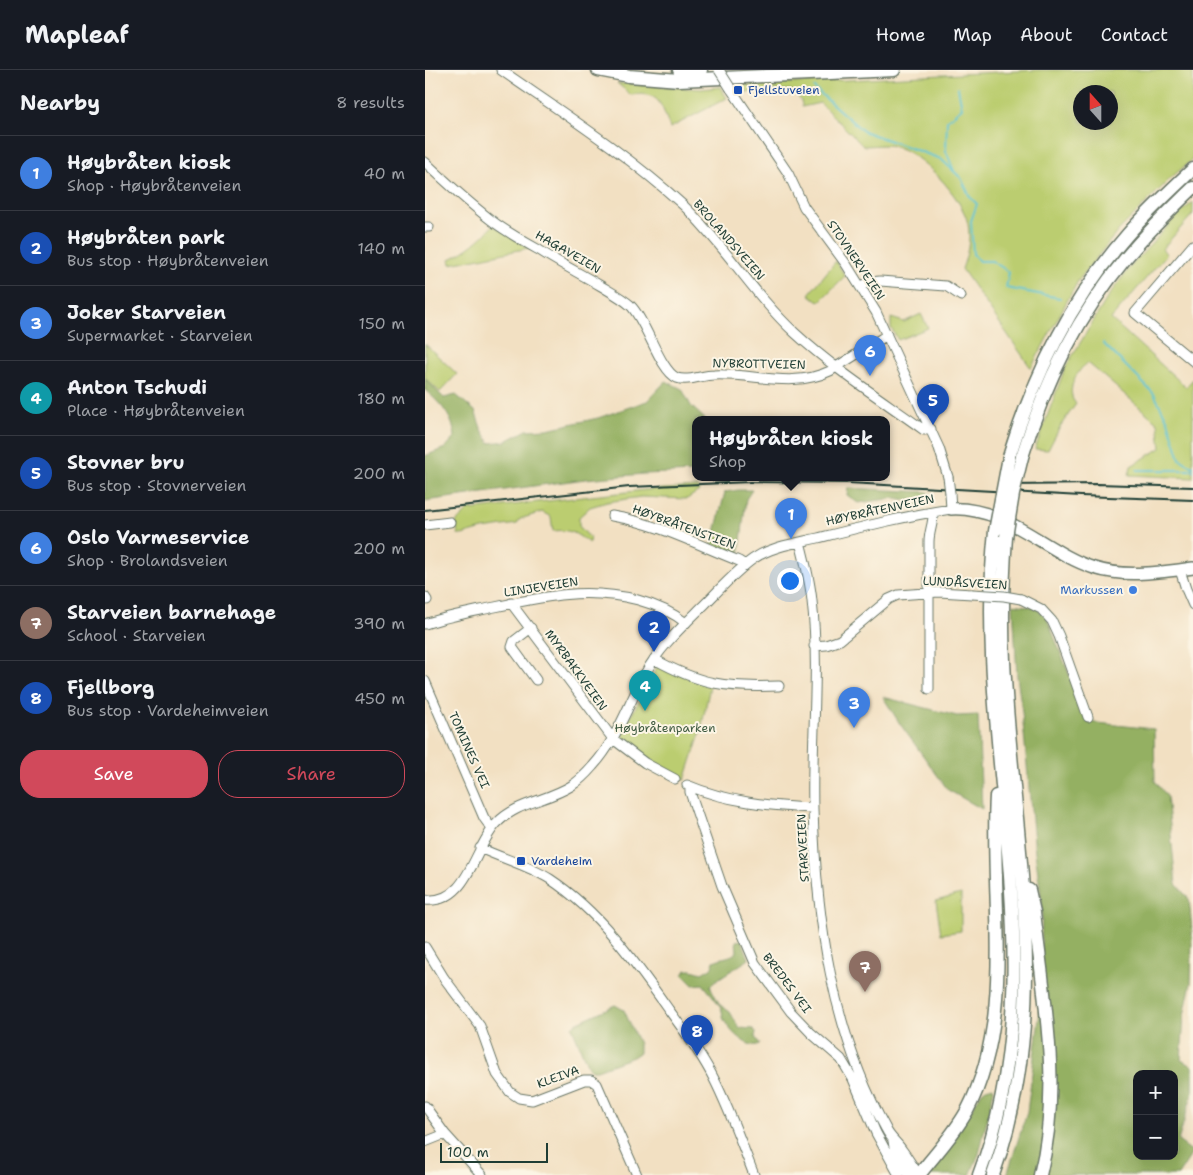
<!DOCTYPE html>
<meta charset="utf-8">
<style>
body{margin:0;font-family:"Shantell Sans",sans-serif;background:#242831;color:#f1f3f6}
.controls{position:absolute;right:15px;bottom:15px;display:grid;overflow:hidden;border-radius:10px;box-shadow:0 5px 20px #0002}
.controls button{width:45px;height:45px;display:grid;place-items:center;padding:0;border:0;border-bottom:1px solid #363941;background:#171b24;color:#f1f3f6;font:25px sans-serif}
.compass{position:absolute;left:648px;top:15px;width:45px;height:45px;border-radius:50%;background:#171b24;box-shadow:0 5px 20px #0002;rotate:339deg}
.scale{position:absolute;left:15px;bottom:12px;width:108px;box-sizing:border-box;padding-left:5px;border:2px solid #1f3d34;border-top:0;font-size:14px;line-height:18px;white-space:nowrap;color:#1f3d34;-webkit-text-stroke:4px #fcf5e5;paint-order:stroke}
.you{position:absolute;left:364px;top:510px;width:18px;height:18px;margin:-12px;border:4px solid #fff;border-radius:50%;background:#1a73e8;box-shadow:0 0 0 8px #1a73e833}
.badge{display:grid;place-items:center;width:32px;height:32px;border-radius:50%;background:#d1495b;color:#fff;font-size:16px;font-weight:700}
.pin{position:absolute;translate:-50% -41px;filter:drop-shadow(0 1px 2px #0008)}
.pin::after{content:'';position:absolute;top:26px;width:18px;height:15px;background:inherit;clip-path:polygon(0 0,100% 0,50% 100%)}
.popup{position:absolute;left:267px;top:346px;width:198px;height:65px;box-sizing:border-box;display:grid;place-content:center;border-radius:10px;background:#171b24;filter:drop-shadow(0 1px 4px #0005);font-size:16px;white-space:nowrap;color:#9ea1a6}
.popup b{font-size:19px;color:#f1f3f6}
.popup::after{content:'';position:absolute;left:50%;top:100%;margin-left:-10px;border:10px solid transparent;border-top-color:#171b24}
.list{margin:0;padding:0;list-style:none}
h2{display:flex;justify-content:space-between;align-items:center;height:65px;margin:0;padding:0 20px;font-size:21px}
h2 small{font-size:16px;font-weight:400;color:#9ea1a6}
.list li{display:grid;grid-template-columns:32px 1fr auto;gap:15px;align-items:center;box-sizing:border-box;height:75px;padding:0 20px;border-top:1px solid #363941}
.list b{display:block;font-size:19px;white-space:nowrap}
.list p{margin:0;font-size:16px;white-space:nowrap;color:#9ea1a6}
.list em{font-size:16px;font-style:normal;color:#9ea1a6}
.actions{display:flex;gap:10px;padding:15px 20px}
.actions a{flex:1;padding:11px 0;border:1px solid #d1495b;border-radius:20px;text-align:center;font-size:18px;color:#d1495b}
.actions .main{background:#d1495b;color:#fff}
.map{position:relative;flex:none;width:768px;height:1105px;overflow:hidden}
header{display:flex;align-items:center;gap:30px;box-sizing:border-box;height:70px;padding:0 25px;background:#171b24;border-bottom:1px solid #363941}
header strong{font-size:24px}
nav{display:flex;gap:28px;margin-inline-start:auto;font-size:18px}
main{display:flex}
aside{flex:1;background:#171b24}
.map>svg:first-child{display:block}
.green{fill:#bbcd70;stroke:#6d8552;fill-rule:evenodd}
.forest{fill:#94b062;stroke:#5a764b;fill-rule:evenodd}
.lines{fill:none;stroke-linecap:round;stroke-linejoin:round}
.stream{stroke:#55c1cf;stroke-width:2}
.minor-casing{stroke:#697666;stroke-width:11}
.major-casing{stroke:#697666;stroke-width:14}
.highway-casing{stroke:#697666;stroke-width:15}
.minor{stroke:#fff;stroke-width:9}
.major{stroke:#fff;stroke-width:11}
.highway{stroke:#fff;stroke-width:12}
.rail{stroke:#1f3d34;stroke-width:2}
.minor-bridge-casing{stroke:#697666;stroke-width:11;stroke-linecap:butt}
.highway-bridge-casing{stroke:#697666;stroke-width:15;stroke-linecap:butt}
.minor-bridge{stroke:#fff;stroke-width:9}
.highway-bridge{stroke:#fff;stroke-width:12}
.transit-dot{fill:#1a4fb4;stroke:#fcf5e5;stroke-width:2}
.shop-dot{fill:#3f7fe0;stroke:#fcf5e5;stroke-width:2}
.labels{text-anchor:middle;stroke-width:4;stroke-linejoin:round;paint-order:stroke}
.transit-label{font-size:12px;fill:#164399;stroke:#fcf5e5;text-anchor:start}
.street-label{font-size:12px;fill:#1f3d34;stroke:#fcf5e5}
.shop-label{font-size:12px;fill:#366cbe;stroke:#fcf5e5;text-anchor:end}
.park-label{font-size:12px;fill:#3e5a40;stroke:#fcf5e5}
</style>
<header>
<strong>Mapleaf</strong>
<nav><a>Home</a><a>Map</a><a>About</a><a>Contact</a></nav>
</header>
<main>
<aside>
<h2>Nearby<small>8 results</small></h2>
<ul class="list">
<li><span class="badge" style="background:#3f7fe0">1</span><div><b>Høybråten kiosk</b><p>Shop · Høybråtenveien</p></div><em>40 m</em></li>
<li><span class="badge" style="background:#1a4fb4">2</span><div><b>Høybråten park</b><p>Bus stop · Høybråtenveien</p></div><em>140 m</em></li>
<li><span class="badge" style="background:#3f7fe0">3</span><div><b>Joker Starveien</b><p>Supermarket · Starveien</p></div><em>150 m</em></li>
<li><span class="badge" style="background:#0f9aa8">4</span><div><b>Anton Tschudi</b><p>Place · Høybråtenveien</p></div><em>180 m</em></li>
<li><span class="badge" style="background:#1a4fb4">5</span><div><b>Stovner bru</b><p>Bus stop · Stovnerveien</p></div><em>200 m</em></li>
<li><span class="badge" style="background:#3f7fe0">6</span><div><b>Oslo Varmeservice</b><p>Shop · Brolandsveien</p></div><em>200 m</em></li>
<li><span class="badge" style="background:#8d6e63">7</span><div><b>Starveien barnehage</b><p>School · Starveien</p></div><em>390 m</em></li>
<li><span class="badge" style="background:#1a4fb4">8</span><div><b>Fjellborg</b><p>Bus stop · Vardeheimveien</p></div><em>450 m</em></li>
</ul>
<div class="actions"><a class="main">Save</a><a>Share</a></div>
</aside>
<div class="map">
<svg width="768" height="1105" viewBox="0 0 768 1105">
<rect width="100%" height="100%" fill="#fcf5e5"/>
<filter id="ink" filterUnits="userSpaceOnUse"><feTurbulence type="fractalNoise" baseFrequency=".02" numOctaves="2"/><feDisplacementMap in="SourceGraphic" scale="10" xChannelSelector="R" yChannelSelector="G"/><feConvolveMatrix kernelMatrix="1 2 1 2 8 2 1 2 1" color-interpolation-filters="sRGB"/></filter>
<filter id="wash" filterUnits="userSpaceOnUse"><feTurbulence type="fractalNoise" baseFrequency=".0096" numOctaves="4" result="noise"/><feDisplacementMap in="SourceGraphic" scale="20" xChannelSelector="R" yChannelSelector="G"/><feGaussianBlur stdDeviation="1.12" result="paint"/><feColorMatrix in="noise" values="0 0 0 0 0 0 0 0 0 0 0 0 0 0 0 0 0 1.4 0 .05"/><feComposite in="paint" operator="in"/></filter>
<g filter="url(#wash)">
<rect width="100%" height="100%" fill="#f2e0c2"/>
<!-- green -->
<path class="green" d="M612 0H768V89L748 106 693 161 653 211 606 298 537 199C542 185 546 170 543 154 537 126 496 83 469 76 460 74 447 76 438 76L395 33 377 37C378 31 371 23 366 20L319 22 314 15 358 12 367 13ZM656 22H686V52H656Z
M192 13 276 19 295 17 302 28 245 58C236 34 235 21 206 25Z
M768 132V144L737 179 742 184 686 249 761 317 768 309V408L704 405 706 396 736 378 733 353 663 293C653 299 644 315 647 326 647 329 649 331 651 334L636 355 623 380 610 379 640 298 684 225 706 196 750 148Z
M68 155 104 178 26 194 25 189C42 181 56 170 68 155Z
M411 191 420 206 394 232 384 224Z
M496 244 503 258 473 270 466 258V248L479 252Z
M0 274 32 304 15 322 0 308Z
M273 417 274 421 262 429 216 427 182 432 165 437 154 447V456L165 468 164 473C150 463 146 459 128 461L126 447 117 442 95 449 92 454 58 459 37 465 33 464 31 452 43 440 220 420Z
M233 595 285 616 275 664 260 710C247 705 206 684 200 673 198 670 198 665 198 661Z
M536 824V861L516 864 511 831Z"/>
<!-- forest -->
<path class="forest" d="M0 309 19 328 31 325 50 341 56 358 65 373 81 371 102 360 122 359 173 348 222 331 241 311 257 319 266 336 281 350H271V402L219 404 160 409 0 431V386L20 378 30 367C28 346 15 333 0 320Z
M423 418 502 422 508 426V433L494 437 490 435 487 431 470 428 433 433 422 425Z
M313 420H327L321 429 314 487 287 474 300 422Z
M588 534 609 537 621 546 663 652 729 659 730 711 742 726 751 814 764 829 767 860 766 913 759 946 756 990 768 996V1021L753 1071 768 1082 753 1105H582L602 1042 615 940 617 833 610 782 597 642 592 606ZM712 1004H749V1086H712Z
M458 627 532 646 553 645 557 739 523 720 475 654Z
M317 870 324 889C316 895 289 910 285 916L295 935 305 942 314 958 328 959 331 962 330 967 335 974C323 981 301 958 298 947 297 944 298 942 296 939 292 930 284 922 278 914L268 915 258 905 261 900H267L277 903 287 897 289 891C297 887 305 888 312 882L311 871Z
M190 935 199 940 214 974V983L208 987 172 1000H167L163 997 147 957 151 953Z
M568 1017 569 1020 554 1084 545 1105H501L525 1074 557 1022 561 1019Z"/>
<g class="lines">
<!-- stream -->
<path class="stream" d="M389 18 438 61 516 89 536 108 545 127 552 134 546 151 548 184 554 191H567L584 202 581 218 635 228
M529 101 521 81 522 50 537 38 533 18
M678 273 729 324 743 351 755 389 768 397
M712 400H768"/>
</g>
</g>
<g filter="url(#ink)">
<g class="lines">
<defs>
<path id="minor" d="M76 0C138 43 202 84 258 135 299 174 328 224 370 263 409 299 456 329 499 360L506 359
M306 19 363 103 379 137 421 194 451 242 514 378 523 407
M0 92C21 112 43 132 66 150 80 161 98 171 114 180 134 193 156 204 176 216 186 222 197 228 205 235 221 250 235 301 252 308 263 312 277 305 289 305 329 303 367 319 405 301L462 265
M0 157H4
M768 175 710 243 768 291
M436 216 445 212 455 211 521 216 536 226
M187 446C231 453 273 475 314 491L320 495
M0 455 25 452
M375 472C380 491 385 511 387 531 395 600 386 670 388 739 391 849 407 961 461 1059 465 1068 472 1072 477 1080 483 1088 488 1097 494 1105
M755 500 761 519 768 535
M0 527 2 530
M596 529 616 539 627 551 634 566 663 647
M86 533 188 669 220 693 250 709
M0 554C23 546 47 542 70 537 120 526 162 517 213 530 231 535 246 541 261 553
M106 558 89 571 87 577 111 610
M389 576 401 575 415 570 464 529 473 525 514 522 547 524
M229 589C276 615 301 618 354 616
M0 611 59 748 67 759
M504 619V472C504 461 509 452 508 442
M262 715C302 732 345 736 388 738
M265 717V722L269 734 297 816 330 893 366 942 386 963 416 989 428 1009 451 1063 474 1105
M55 778C78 789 103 795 125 809 175 842 210 892 244 940 260 962 276 983 288 1007 304 1038 316 1072 329 1105
M0 830C44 834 48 778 72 753 92 732 122 731 146 716 154 711 162 703 168 696 192 670 203 634 220 604 235 576 259 555 281 533 296 518 311 501 328 489 347 476 371 473 393 468 437 457 480 446 526 439L525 423
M0 877 19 908 55 956 72 1004 85 1022 94 1028 107 1030 159 1010H166L172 1014 212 1105
M0 1036 20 1064 57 1105
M468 1071 470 1083 484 1105
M0 1072 20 1064"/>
<path id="major" d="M526 439C542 438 558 442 574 448 607 462 635 487 669 498 700 508 736 502 768 498"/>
<path id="highway" d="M173 0 204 6 254 10 469 0
M254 0H276
M584 387C609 305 646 229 703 164 723 141 746 120 768 99
M597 387C619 315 651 248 700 189 721 164 744 141 768 118
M604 820 609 842C619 928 637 1019 615 1105
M494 1105C511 1083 528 1066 542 1041 591 947 565 828 571 726
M554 1105C634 897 547 675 570 461
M568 1105C630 935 587 765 579 591 577 550 578 508 581 467"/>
</defs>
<!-- minor casing -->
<use href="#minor" class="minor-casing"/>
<!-- major casing -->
<use href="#major" class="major-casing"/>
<!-- highway casing -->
<use href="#highway" class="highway-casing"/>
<!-- minor -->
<use href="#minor" class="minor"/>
<!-- major -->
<use href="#major" class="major"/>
<!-- highway -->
<use href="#highway" class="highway"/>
<!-- rail -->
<path class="rail" d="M583 415 673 414 768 417
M0 440 204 417 325 412 424 413 656 426 768 430"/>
<defs>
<path id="minor-bridge" d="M294 0 306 19
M523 407 525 423
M547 524 579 526 596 529"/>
<path id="highway-bridge" d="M570 461 584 387
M581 467 588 424 597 387"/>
</defs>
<!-- minor-bridge casing -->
<use href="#minor-bridge" class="minor-bridge-casing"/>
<!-- highway-bridge casing -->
<use href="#highway-bridge" class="highway-bridge-casing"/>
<!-- minor-bridge -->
<use href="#minor-bridge" class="minor-bridge"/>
<!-- highway-bridge -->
<use href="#highway-bridge" class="highway-bridge"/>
</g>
</g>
<!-- markers -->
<g class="transit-dot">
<rect x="308" y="15" width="10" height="10" rx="2.5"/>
<rect x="91" y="786" width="10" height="10" rx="2.5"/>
</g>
<circle class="shop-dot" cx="708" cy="520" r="5"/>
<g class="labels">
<!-- transit labels -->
<g class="transit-label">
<text x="323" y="24">Fjellstuveien</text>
<text x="106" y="795">Vardeheim</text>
</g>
<!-- street labels -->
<g class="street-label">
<text transform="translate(304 170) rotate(49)" y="4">BROLANDSVEIEN</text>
<text transform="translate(143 182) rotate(30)" y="4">HAGAVEIEN</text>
<text transform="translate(431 190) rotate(56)" y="4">STOVNERVEIEN</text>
<text transform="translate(334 294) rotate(1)" y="4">NYBROTTVEIEN</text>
<text transform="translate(455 440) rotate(-12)" y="4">HØYBRÅTENVEIEN</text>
<text transform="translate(259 457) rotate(20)" y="4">HØYBRÅTENSTIEN</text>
<text transform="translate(540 513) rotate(3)" y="4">LUNDÅSVEIEN</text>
<text transform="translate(116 517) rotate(-9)" y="4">LINJEVEIEN</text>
<text transform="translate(151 600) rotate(54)" y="4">MYRBAKKVEIEN</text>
<text transform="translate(44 680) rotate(66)" y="4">TOMINES VEI</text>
<text transform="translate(378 778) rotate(-93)" y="4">STARVEIEN</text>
<text transform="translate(362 913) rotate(53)" y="4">BREDES VEI</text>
<text transform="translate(133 1007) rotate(-20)" y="4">KLEIVA</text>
</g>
<!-- shop labels -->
<g class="shop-label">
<text x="698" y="524">Markussen</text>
</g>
<!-- park labels -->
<g class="park-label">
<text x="240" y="662">Høybråtenparken</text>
</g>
</g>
</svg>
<div class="controls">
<button>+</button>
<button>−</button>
</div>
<svg class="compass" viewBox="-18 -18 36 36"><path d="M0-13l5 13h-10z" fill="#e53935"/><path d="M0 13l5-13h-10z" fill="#9ea1a6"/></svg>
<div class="scale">100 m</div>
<div class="you"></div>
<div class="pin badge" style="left:366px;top:469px;background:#3f7fe0">1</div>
<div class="popup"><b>Høybråten kiosk</b>Shop</div>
<div class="pin badge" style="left:229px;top:582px;background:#1a4fb4">2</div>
<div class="pin badge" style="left:429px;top:658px;background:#3f7fe0">3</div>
<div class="pin badge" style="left:220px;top:641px;background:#0f9aa8">4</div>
<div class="pin badge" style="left:508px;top:355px;background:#1a4fb4">5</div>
<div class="pin badge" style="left:445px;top:306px;background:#3f7fe0">6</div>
<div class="pin badge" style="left:440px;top:922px;background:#8d6e63">7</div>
<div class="pin badge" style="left:272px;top:986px;background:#1a4fb4">8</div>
</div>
</main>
